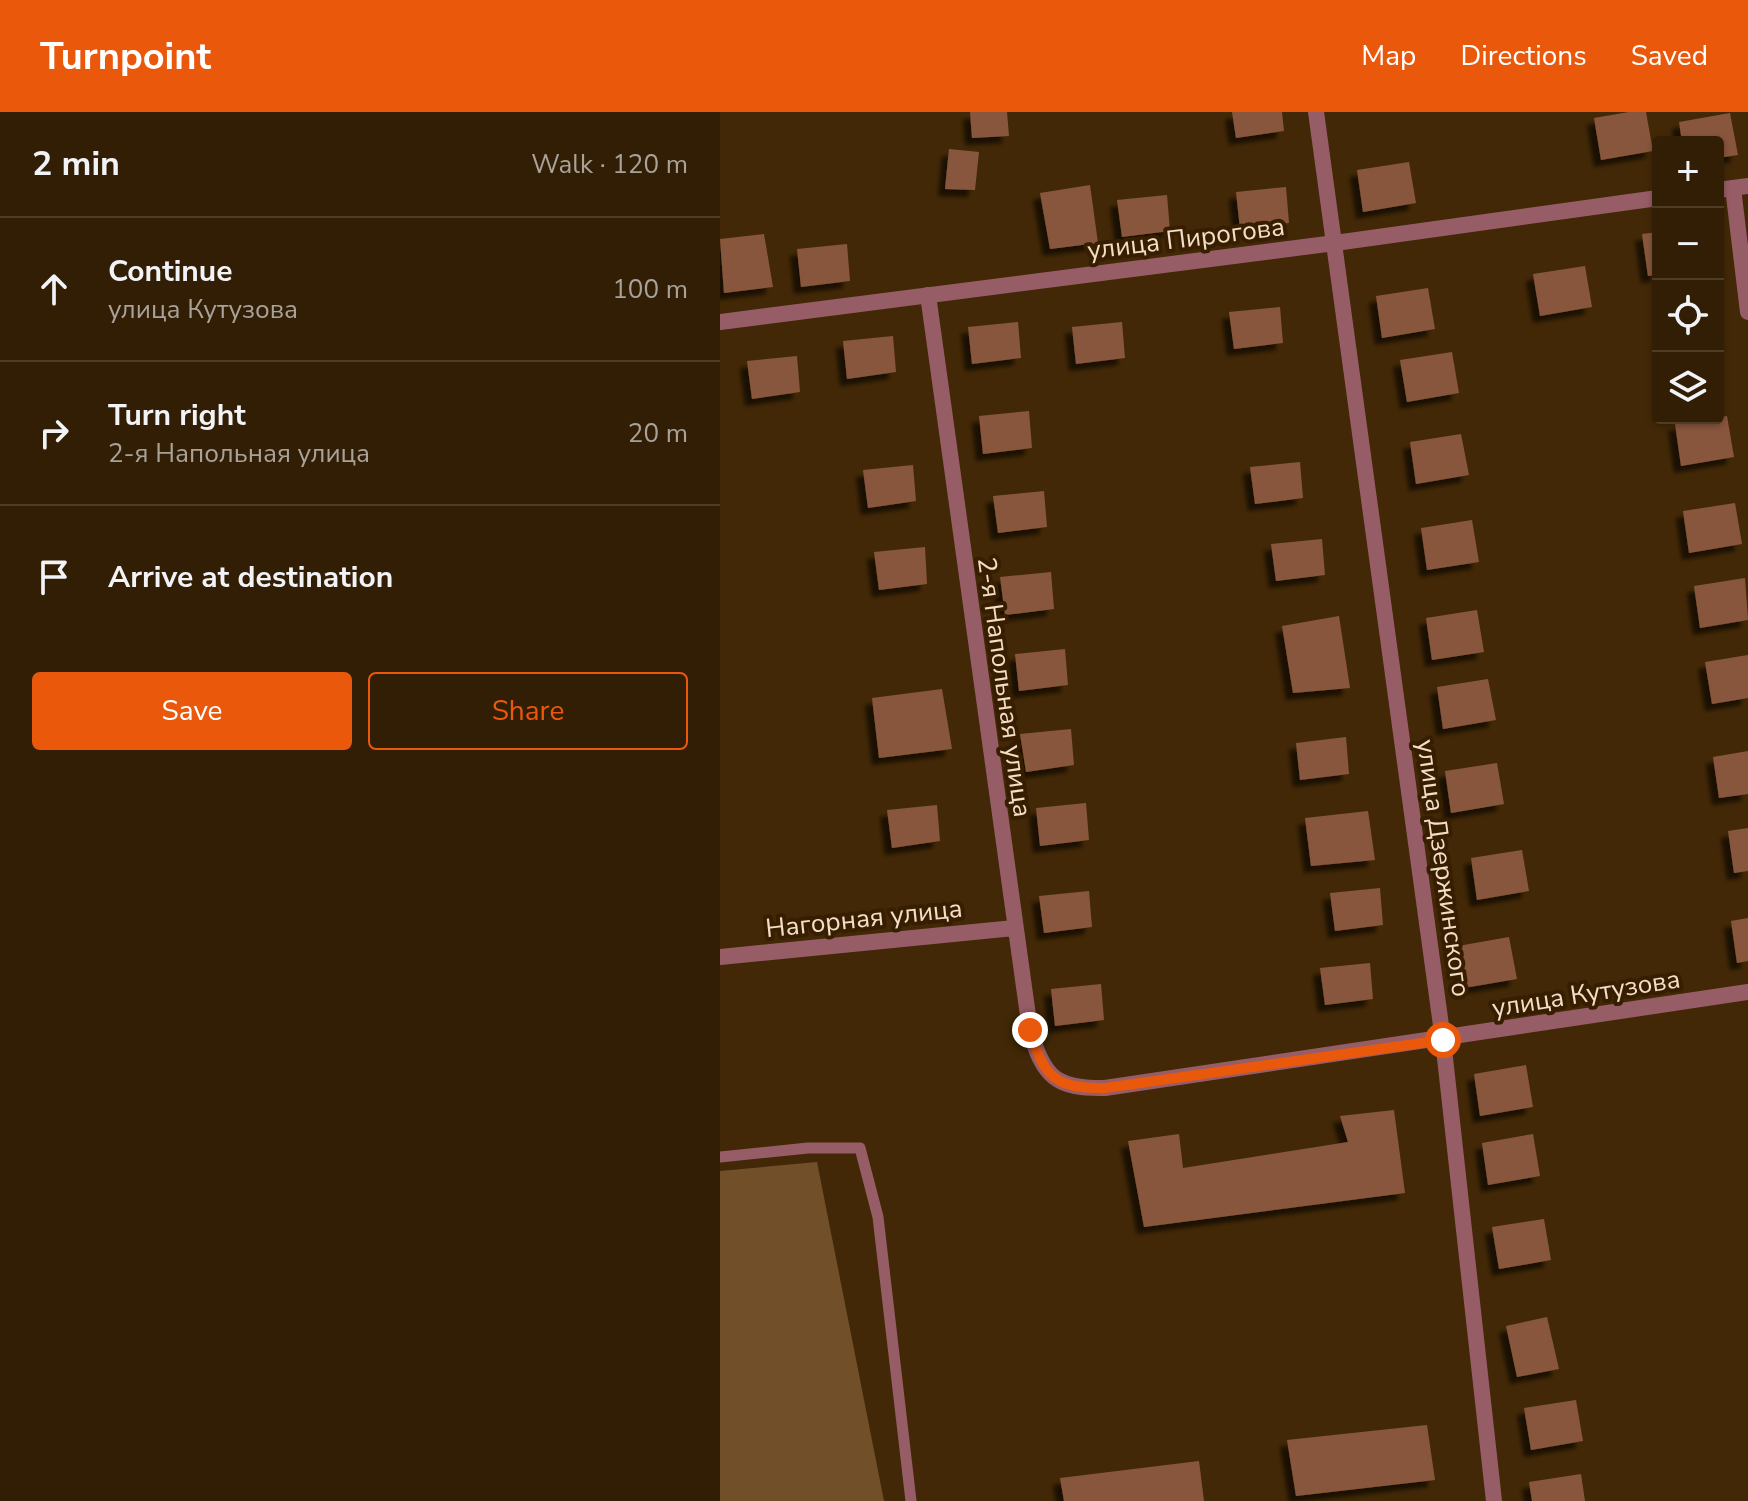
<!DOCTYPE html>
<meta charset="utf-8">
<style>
body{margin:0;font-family:"Nunito Sans",sans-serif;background:#3d2b13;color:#f1f3f6}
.controls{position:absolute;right:24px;top:24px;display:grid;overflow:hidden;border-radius:8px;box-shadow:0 2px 6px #0004}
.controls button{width:72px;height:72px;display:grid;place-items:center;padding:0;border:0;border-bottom:2px solid #4d3c26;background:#321e04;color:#f1f3f6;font:40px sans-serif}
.stop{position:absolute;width:24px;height:24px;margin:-18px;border:6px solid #ea580c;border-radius:50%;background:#fff}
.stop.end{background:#ea580c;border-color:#fff;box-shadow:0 2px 8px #0008}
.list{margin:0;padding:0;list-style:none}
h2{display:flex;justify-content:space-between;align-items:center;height:104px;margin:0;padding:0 32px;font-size:34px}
h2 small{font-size:26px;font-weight:400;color:#a8a29a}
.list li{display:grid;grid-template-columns:52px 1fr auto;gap:24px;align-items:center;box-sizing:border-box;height:144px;padding:0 32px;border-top:2px solid #4d3c26}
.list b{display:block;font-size:30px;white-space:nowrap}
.list p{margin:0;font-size:26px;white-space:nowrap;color:#a8a29a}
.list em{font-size:26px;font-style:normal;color:#a8a29a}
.actions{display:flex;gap:16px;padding:24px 32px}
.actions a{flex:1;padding:18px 0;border:2px solid #ea580c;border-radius:8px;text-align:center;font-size:28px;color:#ea580c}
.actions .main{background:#ea580c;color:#fff}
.icon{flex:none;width:44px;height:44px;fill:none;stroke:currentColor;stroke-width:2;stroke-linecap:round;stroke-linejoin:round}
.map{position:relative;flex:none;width:1028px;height:1389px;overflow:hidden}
header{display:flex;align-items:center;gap:48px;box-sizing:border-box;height:112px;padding:0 40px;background:#ea580c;color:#fff}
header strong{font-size:38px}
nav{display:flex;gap:44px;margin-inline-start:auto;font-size:28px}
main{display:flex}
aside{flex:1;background:#321e04}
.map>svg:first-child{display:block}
.green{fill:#715029}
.building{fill:#88573c;filter:url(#shadow)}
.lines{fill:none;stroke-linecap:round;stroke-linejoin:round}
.service{stroke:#975d67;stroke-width:11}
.minor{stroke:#975d67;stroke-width:16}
.tertiary{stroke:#975d67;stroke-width:16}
.route{stroke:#ea580c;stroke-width:10}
.labels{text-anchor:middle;stroke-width:8;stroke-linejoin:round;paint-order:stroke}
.street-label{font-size:26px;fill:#f3dec8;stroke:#381e00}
</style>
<header>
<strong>Turnpoint</strong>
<nav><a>Map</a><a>Directions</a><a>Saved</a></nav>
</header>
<main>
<aside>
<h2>2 min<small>Walk · 120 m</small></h2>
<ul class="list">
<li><svg class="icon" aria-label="ahead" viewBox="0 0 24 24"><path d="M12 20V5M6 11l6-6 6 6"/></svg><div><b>Continue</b><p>улица Кутузова</p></div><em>100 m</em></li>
<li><svg class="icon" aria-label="right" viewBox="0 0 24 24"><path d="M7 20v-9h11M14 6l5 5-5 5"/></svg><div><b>Turn right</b><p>2-я Напольная улица</p></div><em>20 m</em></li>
<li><svg class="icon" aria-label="arrive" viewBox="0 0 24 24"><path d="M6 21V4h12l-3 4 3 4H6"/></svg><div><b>Arrive at destination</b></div></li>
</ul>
<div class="actions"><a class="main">Save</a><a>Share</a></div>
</aside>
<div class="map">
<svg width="1028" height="1389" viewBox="0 0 1028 1389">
<defs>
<filter id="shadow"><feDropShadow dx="-7" dy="7" stdDeviation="2" flood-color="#0009"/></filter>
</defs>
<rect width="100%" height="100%" fill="#422806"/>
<!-- green -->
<path class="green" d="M97 1050 164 1389H0V1059Z"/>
<!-- building -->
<path class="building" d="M250 0H287L289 24 252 26Z
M512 0H562L564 19 516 26Z
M909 0H926L933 39 881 48 874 6Z
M1010 1 1018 43 998 46V30H962L959 10Z
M229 37 259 40 255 78 225 77Z
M689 50 696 91 643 100 637 58Z
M370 73 378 131 330 137 320 81Z
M566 75 569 111 520 117 516 80Z
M447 83 450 119 402 125 397 88Z
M938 120V163L928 164 922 122Z
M44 122 53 175 4 181 0 127Z
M127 132 130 169 81 175 77 137Z
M865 154 872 195 820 204 813 162Z
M708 176 715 217 662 226 656 184Z
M560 195 563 231 514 237 509 200Z
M298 210 301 246 252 252 248 215Z
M402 210 405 246 356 252 352 215Z
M173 224 176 260 127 267 123 229Z
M732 240 739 281 687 290 680 248Z
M77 244 80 280 32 287 27 249Z
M309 299 312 336 263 342 259 304Z
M1007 304 1014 345 961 354 955 312Z
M741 322 749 363 696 372 690 330Z
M580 350 583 386 535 392 530 355Z
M193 353 196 389 148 396 143 358Z
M324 379 327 415 278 421 273 384Z
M1015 391 1022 432 969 441 963 399Z
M752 408 759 450 707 458 701 416Z
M602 427 605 463 556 469 551 432Z
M205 435 207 472 159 478 154 440Z
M331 460 334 497 285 503 280 465Z
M1025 466 1028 508 980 516 974 474Z
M757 498 764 540 712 548 706 506Z
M619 504 630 576 573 581 562 514Z
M345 537 348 573 299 579 295 542Z
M1028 543V586L992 592 985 550Z
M768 567 776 608 723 617 717 575Z
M222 577 232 637 159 646 152 586Z
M351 617 354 653 306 660 300 622Z
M626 625 629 662 580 668 576 631Z
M1028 639V682L999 686 993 645Z
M777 651 784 692 731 701 725 659Z
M366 691 369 728 320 734 316 696Z
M217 693 220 729 172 736 167 698Z
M648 699 655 748 591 754 585 706Z
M1028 716V759L1014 761 1008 719Z
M802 738 809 779 757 788 751 746Z
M660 776 663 813 615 819 610 781Z
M369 779 372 815 324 821 319 784Z
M1028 806V849L1017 851 1011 809Z
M789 825 797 867 744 876 738 834Z
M650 851 653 887 605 893 600 856Z
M381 872 384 908 335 914 331 877Z
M806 953 813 995 760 1004 754 962Z
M674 998 685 1081 424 1115 408 1029 459 1022 463 1056 628 1030 620 1004Z
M813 1022 820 1064 768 1073 762 1031Z
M824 1107 831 1148 779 1157 772 1115Z
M827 1205 839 1257 797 1265 786 1214Z
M856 1288 863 1329 811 1338 804 1296Z
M707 1313 715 1368 576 1384 567 1328Z
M479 1349 484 1389H344L340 1366Z
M861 1362 865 1389H812L809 1370Z"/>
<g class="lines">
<!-- service -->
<path class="service" d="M0 1045 88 1036H140L158 1105 191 1389"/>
<!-- minor -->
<path class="minor" d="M596 0 723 928 774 1389
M1013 76 1028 200
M208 183 310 918C323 965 336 977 385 976L1028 880
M0 845 294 816"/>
<!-- tertiary -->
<path class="tertiary" d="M998 78 1028 74
M0 210 615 131 938 86"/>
</g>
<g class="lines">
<!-- route -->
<path class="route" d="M310 918C323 965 336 977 385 976L723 928"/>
</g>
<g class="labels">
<!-- street labels -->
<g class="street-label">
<text transform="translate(466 126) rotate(-7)" y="9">улица Пирогова</text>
<text transform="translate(285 575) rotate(82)" y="9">2-я Напольная улица</text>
<text transform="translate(724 756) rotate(82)" y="9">улица Дзержинского</text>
<text transform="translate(144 806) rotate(-6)" y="9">Нагорная улица</text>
<text transform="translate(866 881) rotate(-9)" y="9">улица Кутузова</text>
</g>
</g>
</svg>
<div class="controls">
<button>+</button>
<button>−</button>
<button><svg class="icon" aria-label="locate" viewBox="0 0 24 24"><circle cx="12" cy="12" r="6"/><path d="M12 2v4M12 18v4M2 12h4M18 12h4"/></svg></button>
<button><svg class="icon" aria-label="layers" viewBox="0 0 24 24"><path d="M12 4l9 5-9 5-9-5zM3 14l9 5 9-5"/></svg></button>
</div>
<div class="stop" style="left:723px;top:928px"></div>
<div class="stop end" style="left:310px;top:918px"></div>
</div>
</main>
